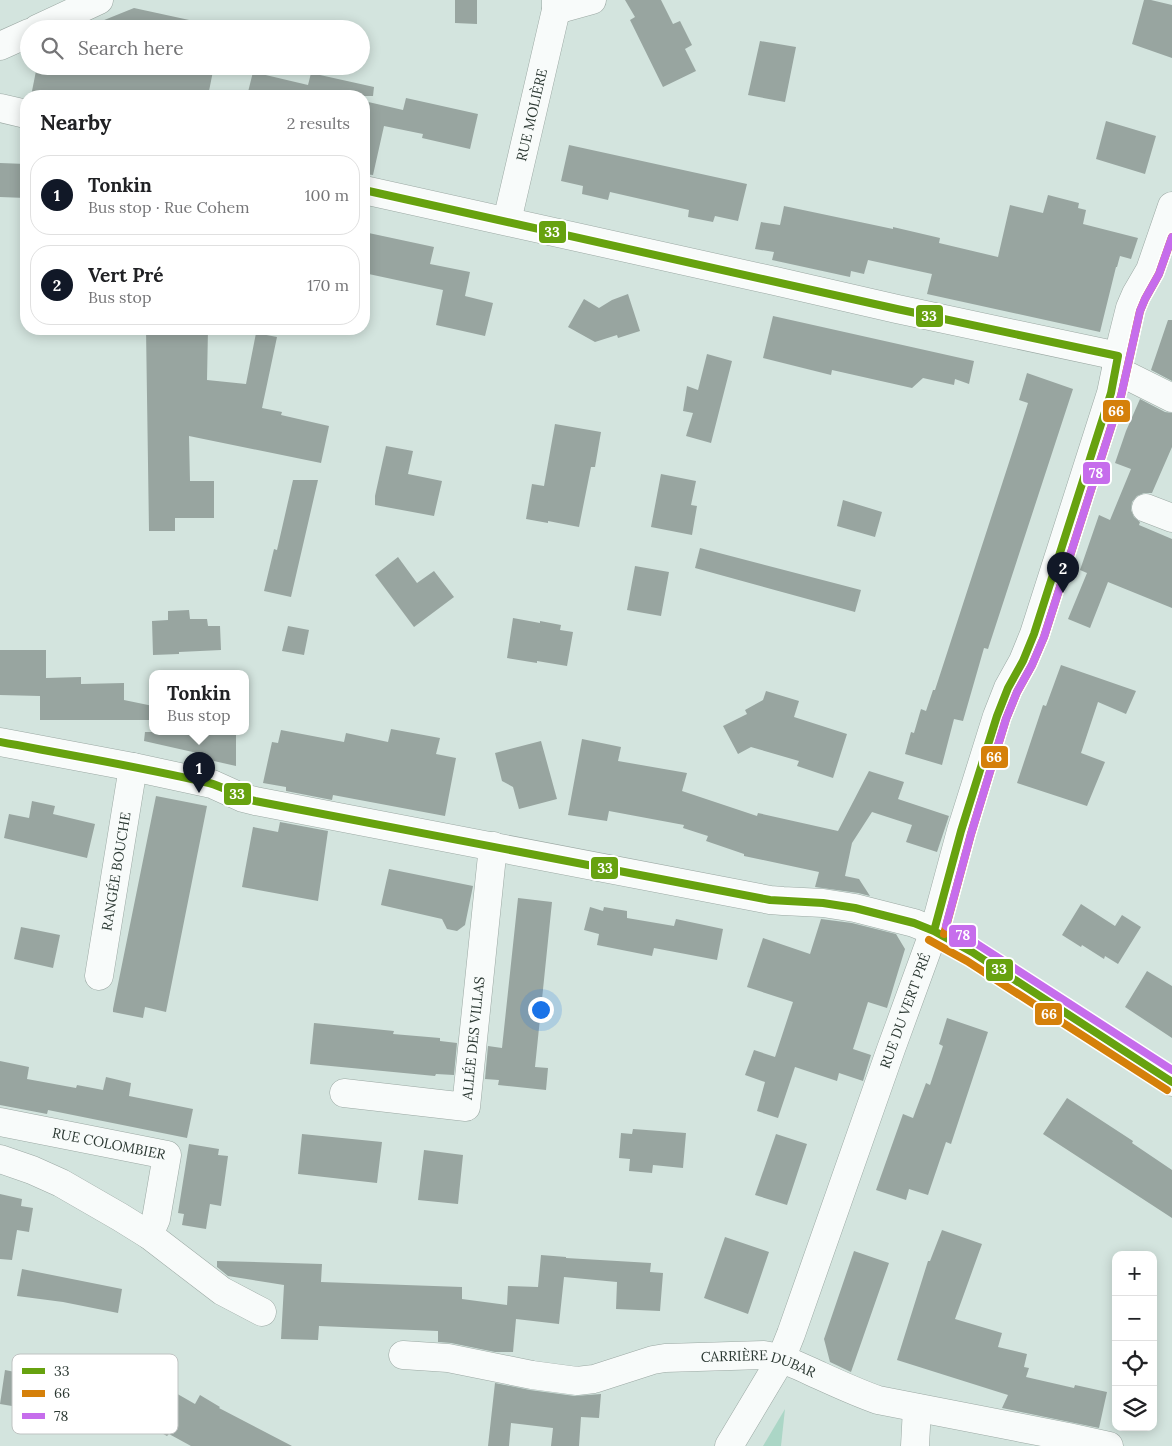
<!DOCTYPE html>
<meta charset="utf-8">
<style>
body{margin:0;font-family:Lora,serif;background:#f6f6f6;color:#202124}
.controls{position:absolute;right:15px;bottom:15px;display:grid;overflow:hidden;border-radius:10px;box-shadow:0 2px 12px #0003}
.controls button{width:45px;height:45px;display:grid;place-items:center;padding:0;border:0;border-bottom:1px solid #e0e0e0;background:#fff;color:#202124;font:25px sans-serif}
.you{position:absolute;left:540px;top:1009px;width:18px;height:18px;margin:-12px;border:4px solid #fff;border-radius:50%;background:#1a73e8;box-shadow:0 0 0 8px #1a73e833}
.badge{display:grid;place-items:center;width:32px;height:32px;border-radius:50%;background:#111827;color:#fff;font-size:16px;font-weight:700}
.pin{position:absolute;translate:-50% -41px;filter:drop-shadow(0 1px 2px #0008)}
.pin::after{content:'';position:absolute;top:26px;width:18px;height:15px;background:inherit;clip-path:polygon(0 0,100% 0,50% 100%)}
.popup{position:absolute;left:149px;top:670px;width:100px;height:65px;box-sizing:border-box;display:grid;place-content:center;border-radius:10px;background:#fff;filter:drop-shadow(0 1px 4px #0005);font-size:16px;white-space:nowrap;color:#757577}
.popup b{font-size:19px;color:#202124}
.popup::after{content:'';position:absolute;left:50%;top:100%;margin-left:-10px;border:10px solid transparent;border-top-color:#fff}
.list{margin:0;padding:0;list-style:none}
h2{display:flex;justify-content:space-between;align-items:center;height:65px;margin:0;padding:0 20px;font-size:21px}
h2 small{font-size:16px;font-weight:400;color:#757577}
.list li{display:grid;grid-template-columns:32px 1fr auto;gap:15px;align-items:center;box-sizing:border-box;height:80px;margin:0 10px 10px;padding:0 10px;border:1px solid #e0e0e0;border-radius:20px}
.list b{display:block;font-size:19px;white-space:nowrap}
.list p{margin:0;font-size:16px;white-space:nowrap;color:#757577}
.list em{font-size:16px;font-style:normal;color:#757577}
.icon{flex:none;width:28px;height:28px;fill:none;stroke:currentColor;stroke-width:2;stroke-linecap:round;stroke-linejoin:round}
.map{position:relative;flex:none;width:1172px;height:1446px;overflow:hidden}
.search{position:absolute;background:#fff;box-shadow:0 2px 12px #0003;left:20px;top:20px;width:350px;height:55px;display:flex;align-items:center;gap:12px;box-sizing:border-box;padding:0 18px;border-radius:28px;color:#757577;font-size:19px}
.panel{position:absolute;background:#fff;box-shadow:0 2px 12px #0003;left:20px;top:90px;width:350px;height:245px;border-radius:20px}
.map>svg:first-child{display:block}
.green{fill:#abd6c6}
.building{fill:#98a5a0}
.lines{fill:none;stroke-linecap:round;stroke-linejoin:round}
.minor-casing{stroke:#9ba8a3;stroke-width:29}
.minor{stroke:#f8fbfa;stroke-width:28}
.bus-1-casing{stroke:#fff;stroke-width:11}
.bus-2-casing{stroke:#fff;stroke-width:11}
.bus-3-casing{stroke:#fff;stroke-width:11}
.bus-1{stroke:#67a20f;stroke-width:8}
.bus-2{stroke:#d5800a;stroke-width:8}
.bus-3{stroke:#c66dec;stroke-width:8}
.labels{text-anchor:middle;stroke-width:5;stroke-linejoin:round;paint-order:stroke}
.street-label{font-size:14px;fill:#2b3832;stroke:#fff}
.key{fill:#fff;stroke:#bfc3c2;stroke-width:1}
.key-label{font-size:14px;fill:#2b3832}
.line-badge{stroke:#fff;stroke-width:2}
.badge-label{font-size:14px;text-anchor:middle;font-weight:bold;fill:#fff}
</style>
<div class="map">
<svg width="1172" height="1446" viewBox="0 0 1172 1446">
<rect width="100%" height="100%" fill="#d3e4de"/>
<!-- green -->
<path class="green" d="M785 1409 781 1446H763Z"/>
<!-- building -->
<path class="building" d="M455 0H477V24L455 23Z
M625 0H661L673 24 680 21 692 45 685 49 696 71 663 87 630 20 635 17Z
M1144 0H1151L1172 5V58L1132 44Z
M134 8 203 23 201 29H82Z
M760 41 796 47 785 102 748 95Z
M37 66H214L208 96H31Z
M253 72 308 85 311 73 374 87 373 96H247Z
M406 98 478 114 470 149 422 138 423 134 384 126 373 175 364 174V101L403 110Z
M1106 121 1156 136 1145 174 1096 159Z
M569 145 747 184 738 221 715 216 713 222 688 217 689 210 610 192 608 200 582 194 583 186 561 181Z
M0 163 26 164V198L0 197Z
M1048 195 1079 203 1078 208 1086 210 1083 224 1138 238 1131 259 1120 256 1117 267H1116L1100 332 927 294 932 274 868 260 864 274 851 271 850 277 772 260 774 252 755 249 761 222 780 225 784 206 893 229V227L940 238 939 243 998 257 1010 205 1043 213Z
M364 232 434 247 430 264 470 272 465 296 493 303 485 336 436 325 443 290 364 273Z
M628 294 640 331 618 338 617 335 595 342 568 327 584 299 599 308 612 300Z
M773 316 974 361 969 384 955 379 954 385 923 378 912 388 832 370 831 375 763 358Z
M1168 320H1172V381L1151 370Z
M146 329H208L207 380 246 384 256 333 277 337 262 408 282 412 281 415 329 426 321 463 189 436 190 481H214V518H175V531H149Z
M707 354 732 361 711 443 686 436 693 413 683 411 687 386 698 390Z
M1027 373 1073 389 988 649 984 648 963 721 954 719 942 765 905 754 911 732 914 733 921 709 926 711 933 690H935L1016 441 1028 403 1019 400Z
M1140 399 1165 412 1172 413V447L1152 493H1144L1137 496 1132 502 1131 510 1134 517 1140 522 1139 525 1172 539V608L1108 582 1090 628 1068 619 1087 573 1080 570 1099 515 1110 520 1131 469 1115 463 1126 431Z
M555 424 601 432 595 467H591L579 527 548 521V523L526 519 532 484 544 486Z
M386 446 413 451 408 474 442 481 434 516 375 505V496Z
M661 474 696 481 691 505 697 506 692 535 651 527Z
M293 480H318L291 597 264 591 274 549 277 550Z
M843 500 882 512 875 537 837 526Z
M700 548 861 590 855 612 695 568Z
M398 557 417 583 434 571 454 597 414 627 375 575Z
M635 566 669 572 661 616 627 610Z
M189 610 190 619H207L208 626H220L221 650 179 652V654L153 655 152 621 168 620V611Z
M513 618 540 623V621L561 625 560 630 573 632 567 666 537 661V663L507 658Z
M288 626 309 630 304 655 282 651Z
M0 650H46V678L81 677V684L124 683V700L153 706V720H40V696L0 695Z
M1061 665 1136 691 1126 714 1098 702 1081 753 1105 762 1087 806 1017 783 1043 705 1046 706Z
M766 691 799 701 794 717 847 734 833 778 797 766 799 761 751 747 738 754 723 726 747 714 745 710 763 700Z
M391 729 440 738 436 754 456 758 445 816 333 795 332 800 286 791V787L263 783 272 742 278 743 281 730 344 742 346 733 388 742Z
M145 732H236V766L205 759 206 755 144 741Z
M582 739 621 747 618 761 687 773 682 791 757 816 758 813 838 831 869 771 904 782 898 799 949 816 937 852 906 842 912 825 872 812 852 843 845 876 859 879 870 896 858 893 815 887 819 872 744 856V854L706 841 708 836 683 828 684 825 609 811 607 821 568 815Z
M541 741 557 799 519 809 513 787 502 781 495 753Z
M156 796 207 806 166 1012 145 1007 143 1018 113 1012V1009Z
M32 801 55 806 53 814 95 824 87 858 4 838 9 814 29 818Z
M280 822 328 831 318 901 242 887 253 827 278 832Z
M389 869 473 886 465 925 457 931 447 929 442 919 381 905Z
M518 898 552 902 535 1067 548 1068 546 1090 498 1085 499 1080 485 1079 488 1046 502 1048Z
M1081 904 1115 926 1122 915 1141 927 1118 964 1105 956 1104 959 1082 945 1081 947 1062 935Z
M590 907 603 911 604 907 627 911V918L674 926 676 919 723 929 717 960 654 948 652 956 597 945 599 934 584 930Z
M821 919 852 923 896 934 905 949 887 1008 868 1002 853 1049 871 1055 863 1081 839 1073 837 1081 795 1067 778 1118 757 1111 765 1082 745 1075 754 1050 775 1057 793 1002 747 987 763 938 810 954Z
M21 927 60 935 53 968 14 959Z
M1147 971 1172 986V1038L1125 1007Z
M947 1018 988 1032 951 1144 946 1142 928 1195 909 1189 906 1200 876 1190 903 1114 913 1118 926 1083 930 1085 943 1046 939 1044Z
M314 1023 394 1031 393 1034 440 1038V1041L457 1043 454 1075 436 1074 435 1076 310 1064Z
M0 1061 29 1067 27 1079 76 1088 77 1085 103 1090 106 1077 131 1083 129 1096 193 1109 187 1138 48 1110 47 1114 0 1105Z
M1067 1098 1133 1141 1132 1143 1172 1170V1218L1043 1134Z
M633 1129 686 1133 683 1168 653 1165 652 1173 629 1171 630 1159 619 1158 621 1133 632 1134Z
M302 1134 382 1142 377 1183 298 1174Z
M776 1134 807 1144 787 1205 755 1195Z
M189 1144 219 1149 218 1155 228 1156 221 1206 210 1204 206 1229 182 1225 184 1214 178 1213Z
M424 1150 463 1155 458 1204 418 1200Z
M0 1194 22 1199 21 1206 33 1208 29 1232 17 1230 12 1260 0 1259Z
M942 1230 982 1244 955 1319 1002 1333 998 1347 1027 1354 1024 1367 1029 1368 1026 1377 1074 1388 1075 1385 1107 1392 1099 1428 1002 1408 1008 1395 897 1360 928 1261H930Z
M725 1237 769 1252 748 1314 704 1298Z
M854 1251 889 1263 851 1372 830 1362 824 1339Z
M541 1255 566 1257V1258L651 1263 650 1272 663 1273 660 1311 616 1309 617 1282 564 1277 559 1324 516 1319 513 1352H495L451 1343 438 1342V1331L319 1326 318 1340 281 1339 284 1285 228 1276 217 1267V1261L322 1264 321 1282 462 1287V1299L507 1305 508 1286 538 1287Z
M22 1269 122 1289 118 1313 63 1302 17 1296Z
M36 1367 44 1377 82 1384 83 1379 106 1383 110 1379 123 1381 125 1386 133 1387 129 1411 171 1398 174 1392 195 1404 200 1395 220 1407 219 1408 292 1446H191L169 1434 167 1436 128 1415 126 1428 103 1424V1421L47 1411 45 1422 22 1419 24 1408 0 1404 5 1370 30 1375Z
M495 1383 530 1390 575 1396 601 1394 599 1418 581 1417 579 1446H551L553 1428 511 1423 509 1446H488Z"/>
<g class="lines">
<defs>
<g id="minor">
<path d="M556 10 592 0"/>
<path d="M37 29 99 0"/>
<path d="M0 46 29 33"/>
<path d="M0 108 26 114"/>
<path d="M364 190 775 281 897 309 1118 356"/>
<path id="s1" d="M507 221 556 10V0"/>
<path d="M1116 370 1172 398"/>
<path d="M1146 508 1172 518"/>
<path d="M0 742 133 767 212 784 243 798 255 801 770 900 783 901 823 903 855 908 914 923 934 931 972 952 1172 1082"/>
<path id="s2" d="M99 976 133 767"/>
<path id="s3" d="M344 1093 466 1107 493 846"/>
<path id="s4" d="M0 1122 167 1155 156 1219 149 1235"/>
<path d="M0 1159 32 1170 61 1183 120 1217 149 1235 222 1291 262 1312"/>
<path id="s5" d="M403 1355 448 1358 532 1375 577 1381 594 1379 653 1360 665 1358 764 1355C782 1358 797 1365 812 1372 834 1382 855 1392 878 1400L1068 1437 1109 1446"/>
<path id="s6" d="M729 1446 781 1359 791 1334 891 1049 934 931 961 831 997 716 1008 688 1023 661 1034 634 1111 393 1122 340 1130 308 1136 294 1150 270 1172 206"/>
<path d="M915 1446 917 1408"/>
</g>
</defs>
<!-- minor casing -->
<use href="#minor" class="minor-casing"/>
<!-- minor -->
<use href="#minor" class="minor"/>
<defs>
<path id="bus-1" d="M364 190 897 309 1118 356
M0 742C70 755 140 767 209 783 225 787 239 797 255 801L770 900 823 903 855 908 914 923 934 931 972 952 1172 1082
M934 931 961 831 997 716 1008 688 1023 661 1034 634 1111 393 1118 356"/>
<path id="bus-2" d="M944 934 971 834 1006 719 1017 692 1032 665 1044 637 1121 396 1140 311 1145 299 1159 274 1172 237
M929 940 967 961 1167 1090"/>
<path id="bus-3" d="M1172 237 1159 274 1145 299 1140 311 1121 396 1044 637 1032 665 1017 692 1006 719 971 834 946 926 977 944 1172 1070"/>
</defs>
<!-- bus-1 casing -->
<use href="#bus-1" class="bus-1-casing"/>
<!-- bus-2 casing -->
<use href="#bus-2" class="bus-2-casing"/>
<!-- bus-3 casing -->
<use href="#bus-3" class="bus-3-casing"/>
<!-- bus-1 -->
<use href="#bus-1" class="bus-1"/>
<!-- bus-2 -->
<use href="#bus-2" class="bus-2"/>
<!-- bus-3 -->
<use href="#bus-3" class="bus-3"/>
</g>
<g class="labels">
<!-- street labels -->
<g class="street-label">
<text dy="5" stroke="none"><textPath href="#s1" startOffset="109">RUE MOLIÈRE</textPath></text>
<text dy="5" stroke="none"><textPath href="#s2" startOffset="106">RANGÉE BOUCHE</textPath></text>
<text dy="5" stroke="none"><textPath href="#s6" startOffset="471">RUE DU VERT PRÉ</textPath></text>
<text dy="5" stroke="none"><textPath href="#s3" startOffset="192">ALLÉE DES VILLAS</textPath></text>
<text dy="5" stroke="none"><textPath href="#s4" startOffset="111">RUE COLOMBIER</textPath></text>
<text dy="5" stroke="none"><textPath href="#s5" startOffset="362">CARRIÈRE DUBAR</textPath></text>
</g>
</g>
<!-- legend -->
<rect x="12" y="1354" width="166" height="80" rx="8" class="key"/>
<rect x="22" y="1368" width="23" height="6" fill="#67a20f"/>
<rect x="22" y="1390" width="23" height="7" fill="#d5800a"/>
<rect x="22" y="1413" width="23" height="6" fill="#c66dec"/>
<g class="key-label">
<text x="54" y="1376">33</text>
<text x="54" y="1398">66</text>
<text x="54" y="1421">78</text>
</g>
<g class="line-badge">
<rect x="538" y="220" width="29" height="24" rx="5" fill="#67a20f"/>
<rect x="915" y="304" width="29" height="24" rx="5" fill="#67a20f"/>
<rect x="1102" y="399" width="29" height="24" rx="5" fill="#d5800a"/>
<rect x="1082" y="461" width="29" height="24" rx="5" fill="#c66dec"/>
<rect x="980" y="745" width="29" height="24" rx="5" fill="#d5800a"/>
<rect x="223" y="782" width="29" height="24" rx="5" fill="#67a20f"/>
<rect x="590" y="856" width="29" height="24" rx="5" fill="#67a20f"/>
<rect x="948" y="924" width="29" height="24" rx="5" fill="#c66dec"/>
<rect x="985" y="958" width="29" height="24" rx="5" fill="#67a20f"/>
<rect x="1034" y="1002" width="29" height="24" rx="5" fill="#d5800a"/>
</g>
<g class="badge-label">
<text x="552" y="237">33</text>
<text x="929" y="321">33</text>
<text x="1116" y="416">66</text>
<text x="1096" y="478">78</text>
<text x="994" y="762">66</text>
<text x="237" y="799">33</text>
<text x="605" y="873">33</text>
<text x="963" y="940">78</text>
<text x="999" y="974">33</text>
<text x="1049" y="1019">66</text>
</g>
</svg>
<div class="controls">
<button>+</button>
<button>−</button>
<button><svg class="icon" aria-label="locate" viewBox="0 0 24 24"><circle cx="12" cy="12" r="6"/><path d="M12 2v4M12 18v4M2 12h4M18 12h4"/></svg></button>
<button><svg class="icon" aria-label="layers" viewBox="0 0 24 24"><path d="M12 4l9 5-9 5-9-5zM3 14l9 5 9-5"/></svg></button>
</div>
<div class="you"></div>
<div class="pin badge" style="left:199px;top:793px">1</div>
<div class="popup"><b>Tonkin</b>Bus stop</div>
<div class="pin badge" style="left:1063px;top:593px">2</div>
<div class="search"><svg class="icon" aria-label="search" viewBox="0 0 24 24"><circle cx="10" cy="10" r="6"/><path d="M15 15l6 6"/></svg>Search here</div>
<section class="panel">
<h2>Nearby<small>2 results</small></h2>
<ul class="list">
<li><span class="badge">1</span><div><b>Tonkin</b><p>Bus stop · Rue Cohem</p></div><em>100 m</em></li>
<li><span class="badge">2</span><div><b>Vert Pré</b><p>Bus stop</p></div><em>170 m</em></li>
</ul>
</section>
</div>
